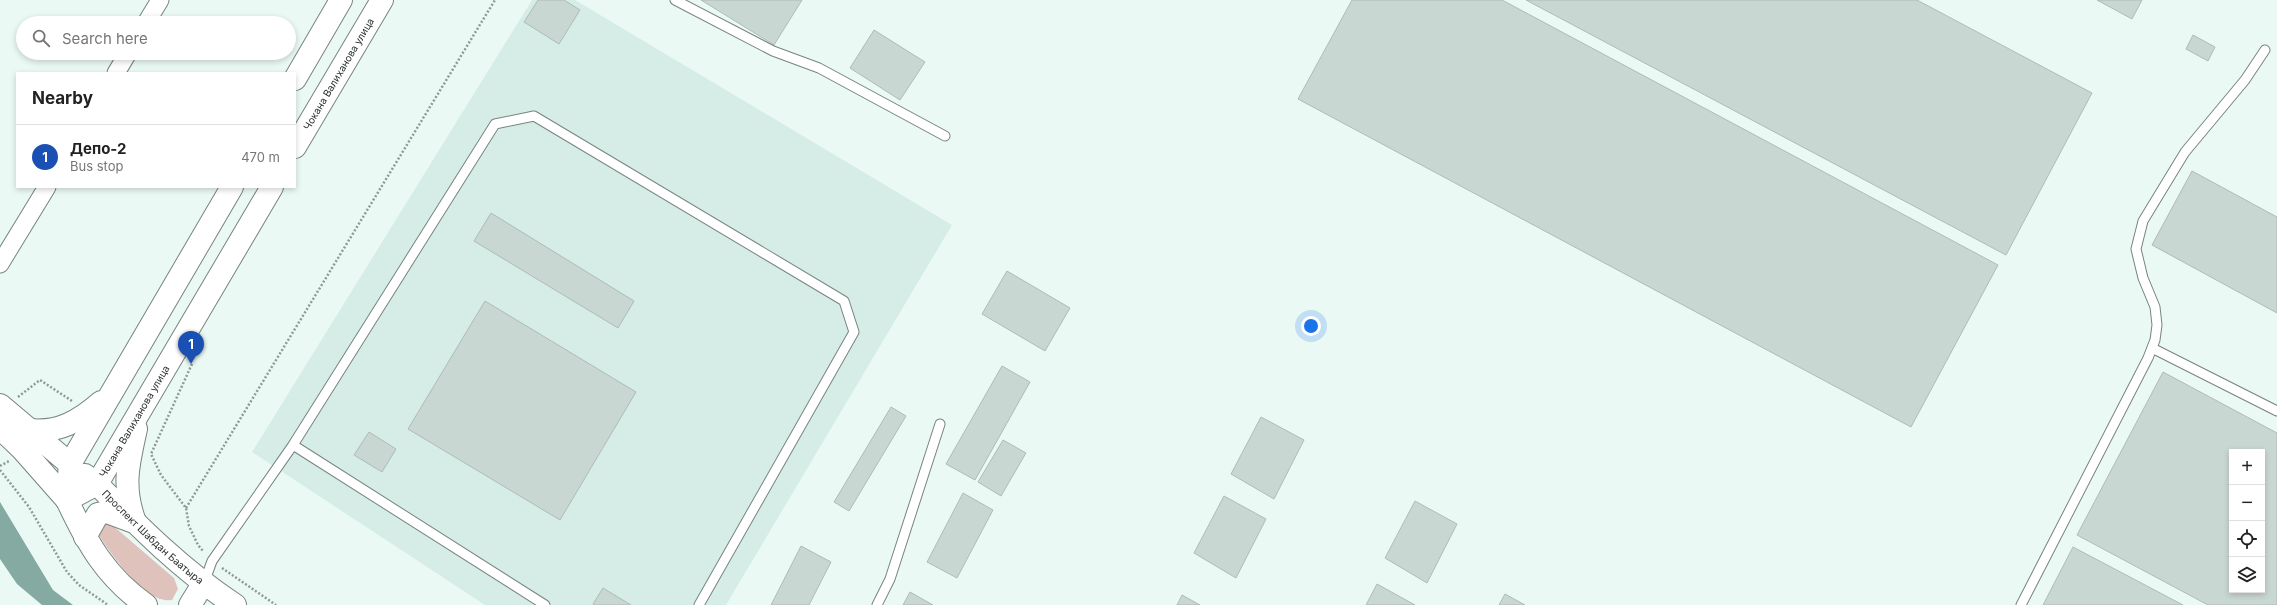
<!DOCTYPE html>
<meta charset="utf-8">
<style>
body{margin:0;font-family:Inter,sans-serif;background:#f2f2f2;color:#222}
.controls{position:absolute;right:12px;bottom:12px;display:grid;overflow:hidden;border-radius:0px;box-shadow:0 2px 6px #0003}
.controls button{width:36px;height:36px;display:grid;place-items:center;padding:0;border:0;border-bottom:1px solid #e0e0e0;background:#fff;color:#222;font:20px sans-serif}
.you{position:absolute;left:1311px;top:326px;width:14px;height:14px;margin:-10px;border:3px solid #fff;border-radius:50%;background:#1a73e8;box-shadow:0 0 0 6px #1a73e833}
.badge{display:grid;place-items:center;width:26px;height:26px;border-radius:50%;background:#ea580c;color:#fff;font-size:13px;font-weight:700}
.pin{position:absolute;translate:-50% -33px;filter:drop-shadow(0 1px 2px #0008)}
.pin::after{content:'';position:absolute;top:21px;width:14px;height:12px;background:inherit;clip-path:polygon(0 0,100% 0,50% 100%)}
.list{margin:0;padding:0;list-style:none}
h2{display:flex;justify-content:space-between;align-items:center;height:52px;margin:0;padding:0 16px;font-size:17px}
h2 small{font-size:13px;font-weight:400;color:#767676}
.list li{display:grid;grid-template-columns:26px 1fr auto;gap:12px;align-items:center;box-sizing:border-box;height:64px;padding:0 16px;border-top:1px solid #e0e0e0}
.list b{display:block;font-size:15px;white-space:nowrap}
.list p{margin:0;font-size:13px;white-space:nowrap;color:#767676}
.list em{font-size:13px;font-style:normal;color:#767676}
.icon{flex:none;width:22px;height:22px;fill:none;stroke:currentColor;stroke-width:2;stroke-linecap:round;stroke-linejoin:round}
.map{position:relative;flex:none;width:2277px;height:605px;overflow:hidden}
.search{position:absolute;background:#fff;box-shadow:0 2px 6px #0003;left:16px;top:16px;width:280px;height:44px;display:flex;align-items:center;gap:10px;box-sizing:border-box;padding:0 14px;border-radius:22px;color:#767676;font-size:15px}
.panel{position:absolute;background:#fff;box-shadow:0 2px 6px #0003;left:16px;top:72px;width:280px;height:116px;border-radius:0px}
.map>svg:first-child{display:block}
.built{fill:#d6ede7}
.green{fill:#dec2bb}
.water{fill:#85aaa1}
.building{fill:#c9d7d3;stroke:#aebbb8;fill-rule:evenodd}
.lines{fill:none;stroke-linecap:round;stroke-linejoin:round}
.service-casing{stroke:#778480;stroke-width:11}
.minor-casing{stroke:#778480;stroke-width:19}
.secondary-casing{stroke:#778480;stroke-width:24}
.primary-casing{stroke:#778480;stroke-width:24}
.path{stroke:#8f9996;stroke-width:2.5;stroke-dasharray:2 2;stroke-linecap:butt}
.service{stroke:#fff;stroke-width:9}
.minor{stroke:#fff;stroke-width:17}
.secondary{stroke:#fff;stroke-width:22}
.primary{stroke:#fff;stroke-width:22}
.labels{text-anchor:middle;stroke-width:3;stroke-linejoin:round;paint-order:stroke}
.street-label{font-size:10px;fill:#2b312f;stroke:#fff}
</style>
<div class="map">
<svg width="2277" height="605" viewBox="0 0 2277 605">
<rect width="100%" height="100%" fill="#ebf9f5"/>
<!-- built -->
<path class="built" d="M532 0H575L952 225 726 605H485L252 452Z"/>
<!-- green -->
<path class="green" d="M100 522 111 524 174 578 178 589 172 600C146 605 109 552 97 532Z"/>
<!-- water -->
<path class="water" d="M0 502 53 590 73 605H42L17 584 0 559Z"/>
<!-- building -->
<path class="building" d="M538 0H564L580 10 559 44 524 22Z
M701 0H802L774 45Z
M1352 0H1502L1998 265 1911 427 1298 99Z
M1526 0H1917L2092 93 2006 255Z
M2097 0H2142L2132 19Z
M874 30 925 62 900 100 850 68Z
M2193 35 2215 47 2208 61 2186 49Z
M2192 171 2277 217V313L2152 245Z
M491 213 634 301 618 328 474 241Z
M1007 271 1070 308 1045 351 982 314Z
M485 301 636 392 560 520 408 429Z
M1002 366 1030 382 975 480 946 464Z
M2163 372 2277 433V605H2208L2077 535ZM2232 452H2262V590H2232Z
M891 407 906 416 849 511 834 502Z
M1261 417 1304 440 1274 499 1231 474Z
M369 432 396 449 382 472 354 455Z
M1003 440 1026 453 1001 496 978 482Z
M963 493 993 510 957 578 927 562Z
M1224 496 1266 519 1236 578 1194 553Z
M1415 501 1457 524 1427 583 1385 558Z
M801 546 831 562 809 605H771Z
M2073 547 2183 605H2043Z
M1377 584 1415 605H1366Z
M603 588 631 605H595L593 604Z
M910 592 933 605H903Z
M1505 594 1525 605H1499Z
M1182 595 1200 605H1177Z"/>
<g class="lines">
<defs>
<path id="service" d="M675 0 773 51 819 68 945 136
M2152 348 2277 411
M293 445 545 605
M204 583 212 561 293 445 495 124 534 116 844 301 854 332 699 605
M877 605 890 579 940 424
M2021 605 2148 358 2155 340 2157 325 2155 307 2143 278 2136 249 2143 221 2185 152 2245 80 2265 50"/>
<path id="minor" d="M146 23 160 0
M116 73 128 53
M0 264 47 187"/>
<path id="secondary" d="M0 405 70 464
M0 428 22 449 67 500"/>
<g id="primary">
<path d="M295 79 341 0"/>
<path id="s1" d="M295 147 382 0"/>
<path d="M30 430C59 433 79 421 101 402"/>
<path id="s2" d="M85 475 97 484C140 528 183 571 235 605"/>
<path id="s3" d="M67 500 97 484 272 187"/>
<path d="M67 500 70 464 232 187"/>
<path d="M67 500C87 543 106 577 146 605"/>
<path d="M135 522C122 487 128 465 136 429"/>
<path d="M85 537 98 514 107 512 131 521"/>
<path d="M190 605 203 584"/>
</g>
</defs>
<!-- service casing -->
<use href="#service" class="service-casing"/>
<!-- minor casing -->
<use href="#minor" class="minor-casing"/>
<!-- secondary casing -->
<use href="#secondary" class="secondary-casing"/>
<!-- primary casing -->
<use href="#primary" class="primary-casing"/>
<!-- path -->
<path class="path" d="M192 364 151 454 161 475 186 508 189 526 198 545 203 551
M18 397 40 380 72 401
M0 466 9 461
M0 470 29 507 67 572 79 585 108 605
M186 508 495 0
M222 568 276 605"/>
<!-- service -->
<use href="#service" class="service"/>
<!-- minor -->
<use href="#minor" class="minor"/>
<!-- secondary -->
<use href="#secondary" class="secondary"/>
<!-- primary -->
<use href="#primary" class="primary"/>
</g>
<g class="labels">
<!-- street labels -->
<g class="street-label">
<text dy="4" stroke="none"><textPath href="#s1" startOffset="85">Чокана Валиханова улица</textPath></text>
<text dy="4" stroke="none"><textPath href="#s3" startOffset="107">Чокана Валиханова улица</textPath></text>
<text dy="4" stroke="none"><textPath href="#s2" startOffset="92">Проспект Шабдан Баатыра</textPath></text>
</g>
</g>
</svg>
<div class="controls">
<button>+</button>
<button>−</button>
<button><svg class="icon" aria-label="locate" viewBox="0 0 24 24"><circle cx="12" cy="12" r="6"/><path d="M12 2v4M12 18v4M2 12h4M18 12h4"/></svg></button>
<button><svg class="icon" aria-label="layers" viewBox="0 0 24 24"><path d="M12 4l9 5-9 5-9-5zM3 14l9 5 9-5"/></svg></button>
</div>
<div class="you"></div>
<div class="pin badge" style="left:191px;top:364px;background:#1a4fb4">1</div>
<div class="search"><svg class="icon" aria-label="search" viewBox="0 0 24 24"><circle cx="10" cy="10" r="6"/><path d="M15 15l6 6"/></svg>Search here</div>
<section class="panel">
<h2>Nearby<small></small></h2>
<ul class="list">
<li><span class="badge" style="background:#1a4fb4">1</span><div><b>Депо-2</b><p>Bus stop</p></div><em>470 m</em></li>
</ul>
</section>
</div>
